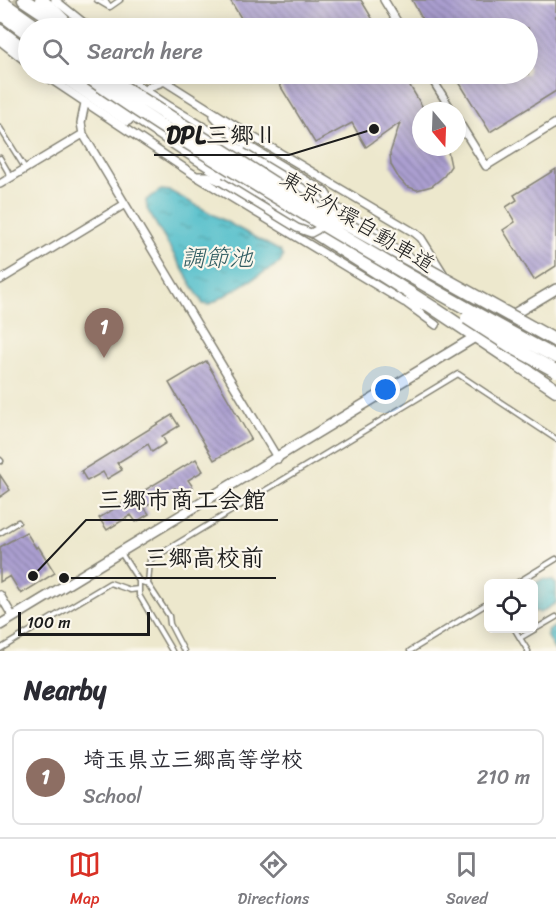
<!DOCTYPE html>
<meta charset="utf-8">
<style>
body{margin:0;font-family:Sriracha,"Klee One",sans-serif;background:#f2f2f3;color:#2b2b33}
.controls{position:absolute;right:18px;bottom:18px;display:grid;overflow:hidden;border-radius:9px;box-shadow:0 3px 15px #0003}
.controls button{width:54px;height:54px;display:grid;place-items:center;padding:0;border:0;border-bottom:2px solid #e1e1e2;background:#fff;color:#2b2b33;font:30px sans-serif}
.compass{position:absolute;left:412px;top:102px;width:54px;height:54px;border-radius:50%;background:#fff;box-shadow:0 3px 15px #0003;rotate:161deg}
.scale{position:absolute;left:18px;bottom:15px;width:132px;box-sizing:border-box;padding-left:6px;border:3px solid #1c1c1c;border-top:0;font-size:16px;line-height:21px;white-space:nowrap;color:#1c1c1c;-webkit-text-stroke:4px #fbf7ec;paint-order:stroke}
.you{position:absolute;left:386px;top:390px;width:21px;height:21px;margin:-15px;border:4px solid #fff;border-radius:50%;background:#1a73e8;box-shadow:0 0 0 9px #1a73e833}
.badge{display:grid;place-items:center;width:39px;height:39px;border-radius:50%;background:#d93025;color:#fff;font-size:20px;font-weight:700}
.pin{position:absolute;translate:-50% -50px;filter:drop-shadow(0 2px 3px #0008)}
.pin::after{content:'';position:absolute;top:32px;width:21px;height:18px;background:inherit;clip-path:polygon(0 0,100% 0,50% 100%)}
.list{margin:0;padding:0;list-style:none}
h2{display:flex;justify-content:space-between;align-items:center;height:78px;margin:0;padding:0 24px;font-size:26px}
h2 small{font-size:20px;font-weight:400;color:#7c7c81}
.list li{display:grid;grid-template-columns:39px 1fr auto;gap:18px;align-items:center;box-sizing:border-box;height:96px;margin:0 12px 12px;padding:0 12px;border:2px solid #e1e1e2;border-radius:9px}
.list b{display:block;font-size:22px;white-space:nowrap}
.list p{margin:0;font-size:20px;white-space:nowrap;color:#7c7c81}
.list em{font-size:20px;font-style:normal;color:#7c7c81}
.icon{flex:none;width:33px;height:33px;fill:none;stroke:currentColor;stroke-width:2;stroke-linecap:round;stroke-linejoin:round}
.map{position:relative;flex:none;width:556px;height:651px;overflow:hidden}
.search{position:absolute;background:#fff;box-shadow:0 3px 15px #0003;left:18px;right:18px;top:18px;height:66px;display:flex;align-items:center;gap:15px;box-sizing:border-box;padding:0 21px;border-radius:33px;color:#7c7c81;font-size:22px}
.sheet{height:186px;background:#fff}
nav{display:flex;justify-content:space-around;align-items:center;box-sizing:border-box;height:84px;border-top:2px solid #e1e1e2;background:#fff;font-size:16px;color:#7c7c81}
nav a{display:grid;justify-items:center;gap:3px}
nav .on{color:#d93025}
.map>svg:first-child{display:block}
.water{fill:url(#water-ripples);stroke:#366d73;stroke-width:1.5}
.building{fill:url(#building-back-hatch)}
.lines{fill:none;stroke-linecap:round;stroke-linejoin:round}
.highway-tunnel{stroke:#c3bfaa;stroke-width:12;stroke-dasharray:12 6;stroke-linecap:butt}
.lane-casing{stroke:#848274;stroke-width:7}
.street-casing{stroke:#848274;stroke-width:10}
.secondary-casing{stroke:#848274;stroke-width:12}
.highway-casing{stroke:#848274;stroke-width:15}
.lane{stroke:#fff;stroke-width:4}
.street{stroke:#fff;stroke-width:7}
.secondary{stroke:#fff;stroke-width:9}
.highway{stroke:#fff;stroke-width:12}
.street-bridge-casing{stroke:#848274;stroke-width:10;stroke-linecap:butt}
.highway-bridge-casing{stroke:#848274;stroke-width:15;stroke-linecap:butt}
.street-bridge{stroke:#fff;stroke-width:7}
.highway-bridge{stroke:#fff;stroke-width:12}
.labels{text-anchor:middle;stroke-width:4.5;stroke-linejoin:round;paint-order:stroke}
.street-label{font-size:22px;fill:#1c1c1c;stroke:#fbf7ec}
.water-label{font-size:24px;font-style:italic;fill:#315d62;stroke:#fbf7ec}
.leader{fill:none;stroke:#1c1c1c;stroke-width:2}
.callout-dot{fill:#1c1c1c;stroke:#fbf7ec;stroke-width:2}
.callout-label{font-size:24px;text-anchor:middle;font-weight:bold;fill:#1c1c1c;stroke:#fbf7ec;stroke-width:4.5;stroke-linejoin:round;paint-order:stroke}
</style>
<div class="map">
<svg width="556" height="651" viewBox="0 0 556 651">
<defs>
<pattern id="water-ripples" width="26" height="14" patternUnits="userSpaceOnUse" patternTransform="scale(1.5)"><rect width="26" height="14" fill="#51beca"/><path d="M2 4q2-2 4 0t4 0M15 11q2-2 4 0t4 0" fill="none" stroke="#429aa3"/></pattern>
<pattern id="building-back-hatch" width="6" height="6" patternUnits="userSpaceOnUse" patternTransform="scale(1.5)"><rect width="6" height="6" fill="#ab9fd0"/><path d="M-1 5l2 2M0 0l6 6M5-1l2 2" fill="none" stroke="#8a81a8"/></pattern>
</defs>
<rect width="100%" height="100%" fill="#fbf7ec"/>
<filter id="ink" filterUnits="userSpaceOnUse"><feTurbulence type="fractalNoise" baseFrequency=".0167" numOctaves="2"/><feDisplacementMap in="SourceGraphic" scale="12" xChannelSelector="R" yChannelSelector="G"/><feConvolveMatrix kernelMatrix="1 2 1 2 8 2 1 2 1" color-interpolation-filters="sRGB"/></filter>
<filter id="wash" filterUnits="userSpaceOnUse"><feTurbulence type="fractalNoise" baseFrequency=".008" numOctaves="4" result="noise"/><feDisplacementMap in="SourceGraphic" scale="24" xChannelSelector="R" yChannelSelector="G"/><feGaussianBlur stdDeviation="1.35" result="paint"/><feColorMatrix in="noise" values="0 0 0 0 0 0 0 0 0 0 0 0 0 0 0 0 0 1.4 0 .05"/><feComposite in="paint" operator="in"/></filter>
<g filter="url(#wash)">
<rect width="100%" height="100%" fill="#ede8cd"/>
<!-- water -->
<path class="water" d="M161 190 170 191 280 251 283 257 280 263 209 305 203 304 147 209 146 200Z
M542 579 552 580 556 584V603L540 613 536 611 534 612V584Z
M556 626V651H555L546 635 549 633 547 631Z"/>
<g id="blocks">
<!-- building -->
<path class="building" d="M230 0H361L378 28H247Z
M412 0H556V91L490 132 454 74H528V28H427Z
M273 74H403L425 111H421V147H447L451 166 444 176 432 186 417 190 406 186 398 177 391 165 390 153 400 123 366 147 352 123 315 143Z
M556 169V266L534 280 503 230 515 222 506 207 517 200 514 195Z
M206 361 251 439 214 460 169 383Z
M172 415 179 426 162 436 166 443 152 452 148 444 117 463 122 470 107 479 103 472 87 481 81 471Z
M196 459 203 471 188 480 193 487 180 494 175 488 144 507 149 514 136 522 131 515 107 530 99 518Z
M0 475 10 490 0 497Z
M26 532 36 548 38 546 55 573 21 594 10 576 0 582V547Z"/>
</g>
</g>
<g filter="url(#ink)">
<use href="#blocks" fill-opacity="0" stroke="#848274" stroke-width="1.5"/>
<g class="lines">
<!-- highway-tunnel -->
<path class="highway-tunnel" d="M12 0 51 28
M0 21 28 42"/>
<defs>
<path id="lane" d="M97 0 109 7
M105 0 110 7 120 0
M0 128 25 168
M0 158 11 177
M0 460 1 461
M0 533 18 522
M121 553 139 581V595L172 651
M139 581 148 584 169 616 170 624 184 651
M148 584 150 560 458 374 556 439
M515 584 556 559
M514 628 520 638 556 617
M520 638 528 651
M0 649 110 583 130 590 139 589
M410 651 488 603"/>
<path id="street" d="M55 0 90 28
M384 0 401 28
M0 41 28 63
M43 74 196 176 404 302 424 306
M153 74 253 137 415 233 421 238 443 273
M429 74 452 111
M149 87 173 78 176 74
M85 103 81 123 83 134 278 459
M214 116 232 135 247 145
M457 119 486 166 556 123
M197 176H208L220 181
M0 184 83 134
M0 280 125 204
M406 303 436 325
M0 595 13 617"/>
<path id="secondary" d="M492 327 556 289
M0 625 480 334"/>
<path id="highway" d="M24 0 66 28
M41 0 53 10 64 21
M0 1 38 28
M0 13 28 34
M0 31 28 52
M60 74 127 119
M72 74 99 91
M116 74 169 109 384 239
M123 108 199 159 432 307 556 390"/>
</defs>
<!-- lane casing -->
<use href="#lane" class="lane-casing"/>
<!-- street casing -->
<use href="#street" class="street-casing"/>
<!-- secondary casing -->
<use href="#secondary" class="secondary-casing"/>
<!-- highway casing -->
<use href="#highway" class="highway-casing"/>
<!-- lane -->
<use href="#lane" class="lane"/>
<!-- street -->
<use href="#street" class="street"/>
<!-- secondary -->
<use href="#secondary" class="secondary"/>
<!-- highway -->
<use href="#highway" class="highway"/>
<defs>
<path id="street-bridge" d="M220 181 297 228 311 233C327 226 337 208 325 192L247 145"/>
<path id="highway-bridge" d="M84 74C152 122 223 165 295 208 381 260 467 310 556 357
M103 74 286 191 556 341
M467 318 512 347 556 371"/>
</defs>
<!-- street-bridge casing -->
<use href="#street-bridge" class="street-bridge-casing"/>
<!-- highway-bridge casing -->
<use href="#highway-bridge" class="highway-bridge-casing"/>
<!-- street-bridge -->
<use href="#street-bridge" class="street-bridge"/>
<!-- highway-bridge -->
<use href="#highway-bridge" class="highway-bridge"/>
</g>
</g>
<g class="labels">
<!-- street labels -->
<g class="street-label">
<text transform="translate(358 221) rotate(31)" y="8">東京外環自動車道</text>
</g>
<!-- water labels -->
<g class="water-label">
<text x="217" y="266">調節池</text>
</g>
</g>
<!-- callouts -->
<path class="leader" d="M374 129L289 155H154M33 576L86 520H278M64 578L132 578H276"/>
<g class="callout-dot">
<circle cx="374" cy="129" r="6"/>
<circle cx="33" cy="576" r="6"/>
<circle cx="64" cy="578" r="6"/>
</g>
<g class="callout-label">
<text x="222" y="143">DPL三郷Ⅱ</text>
<text x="182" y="508">三郷市商工会館</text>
<text x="204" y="566">三郷高校前</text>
</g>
</svg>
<div class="controls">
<button><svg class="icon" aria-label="locate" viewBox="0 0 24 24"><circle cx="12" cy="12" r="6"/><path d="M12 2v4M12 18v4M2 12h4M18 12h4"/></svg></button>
</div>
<svg class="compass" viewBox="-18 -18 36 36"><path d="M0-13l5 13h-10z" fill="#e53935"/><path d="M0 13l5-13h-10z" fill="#7c7c81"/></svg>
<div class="scale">100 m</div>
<div class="you"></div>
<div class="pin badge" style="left:104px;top:358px;background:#8d6e63">1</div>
<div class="search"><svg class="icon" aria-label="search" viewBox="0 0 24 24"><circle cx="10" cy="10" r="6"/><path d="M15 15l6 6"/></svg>Search here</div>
</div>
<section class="sheet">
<h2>Nearby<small></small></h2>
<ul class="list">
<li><span class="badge" style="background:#8d6e63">1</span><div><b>埼玉県立三郷高等学校</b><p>School</p></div><em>210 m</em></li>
</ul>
</section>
<nav>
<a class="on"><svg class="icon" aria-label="map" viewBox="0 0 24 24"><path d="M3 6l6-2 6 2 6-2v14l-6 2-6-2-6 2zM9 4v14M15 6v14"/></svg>Map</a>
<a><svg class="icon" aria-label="directions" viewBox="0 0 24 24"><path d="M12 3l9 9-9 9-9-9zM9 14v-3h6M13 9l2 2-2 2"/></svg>Directions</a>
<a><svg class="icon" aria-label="saved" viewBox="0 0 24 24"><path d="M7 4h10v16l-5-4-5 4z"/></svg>Saved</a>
</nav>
